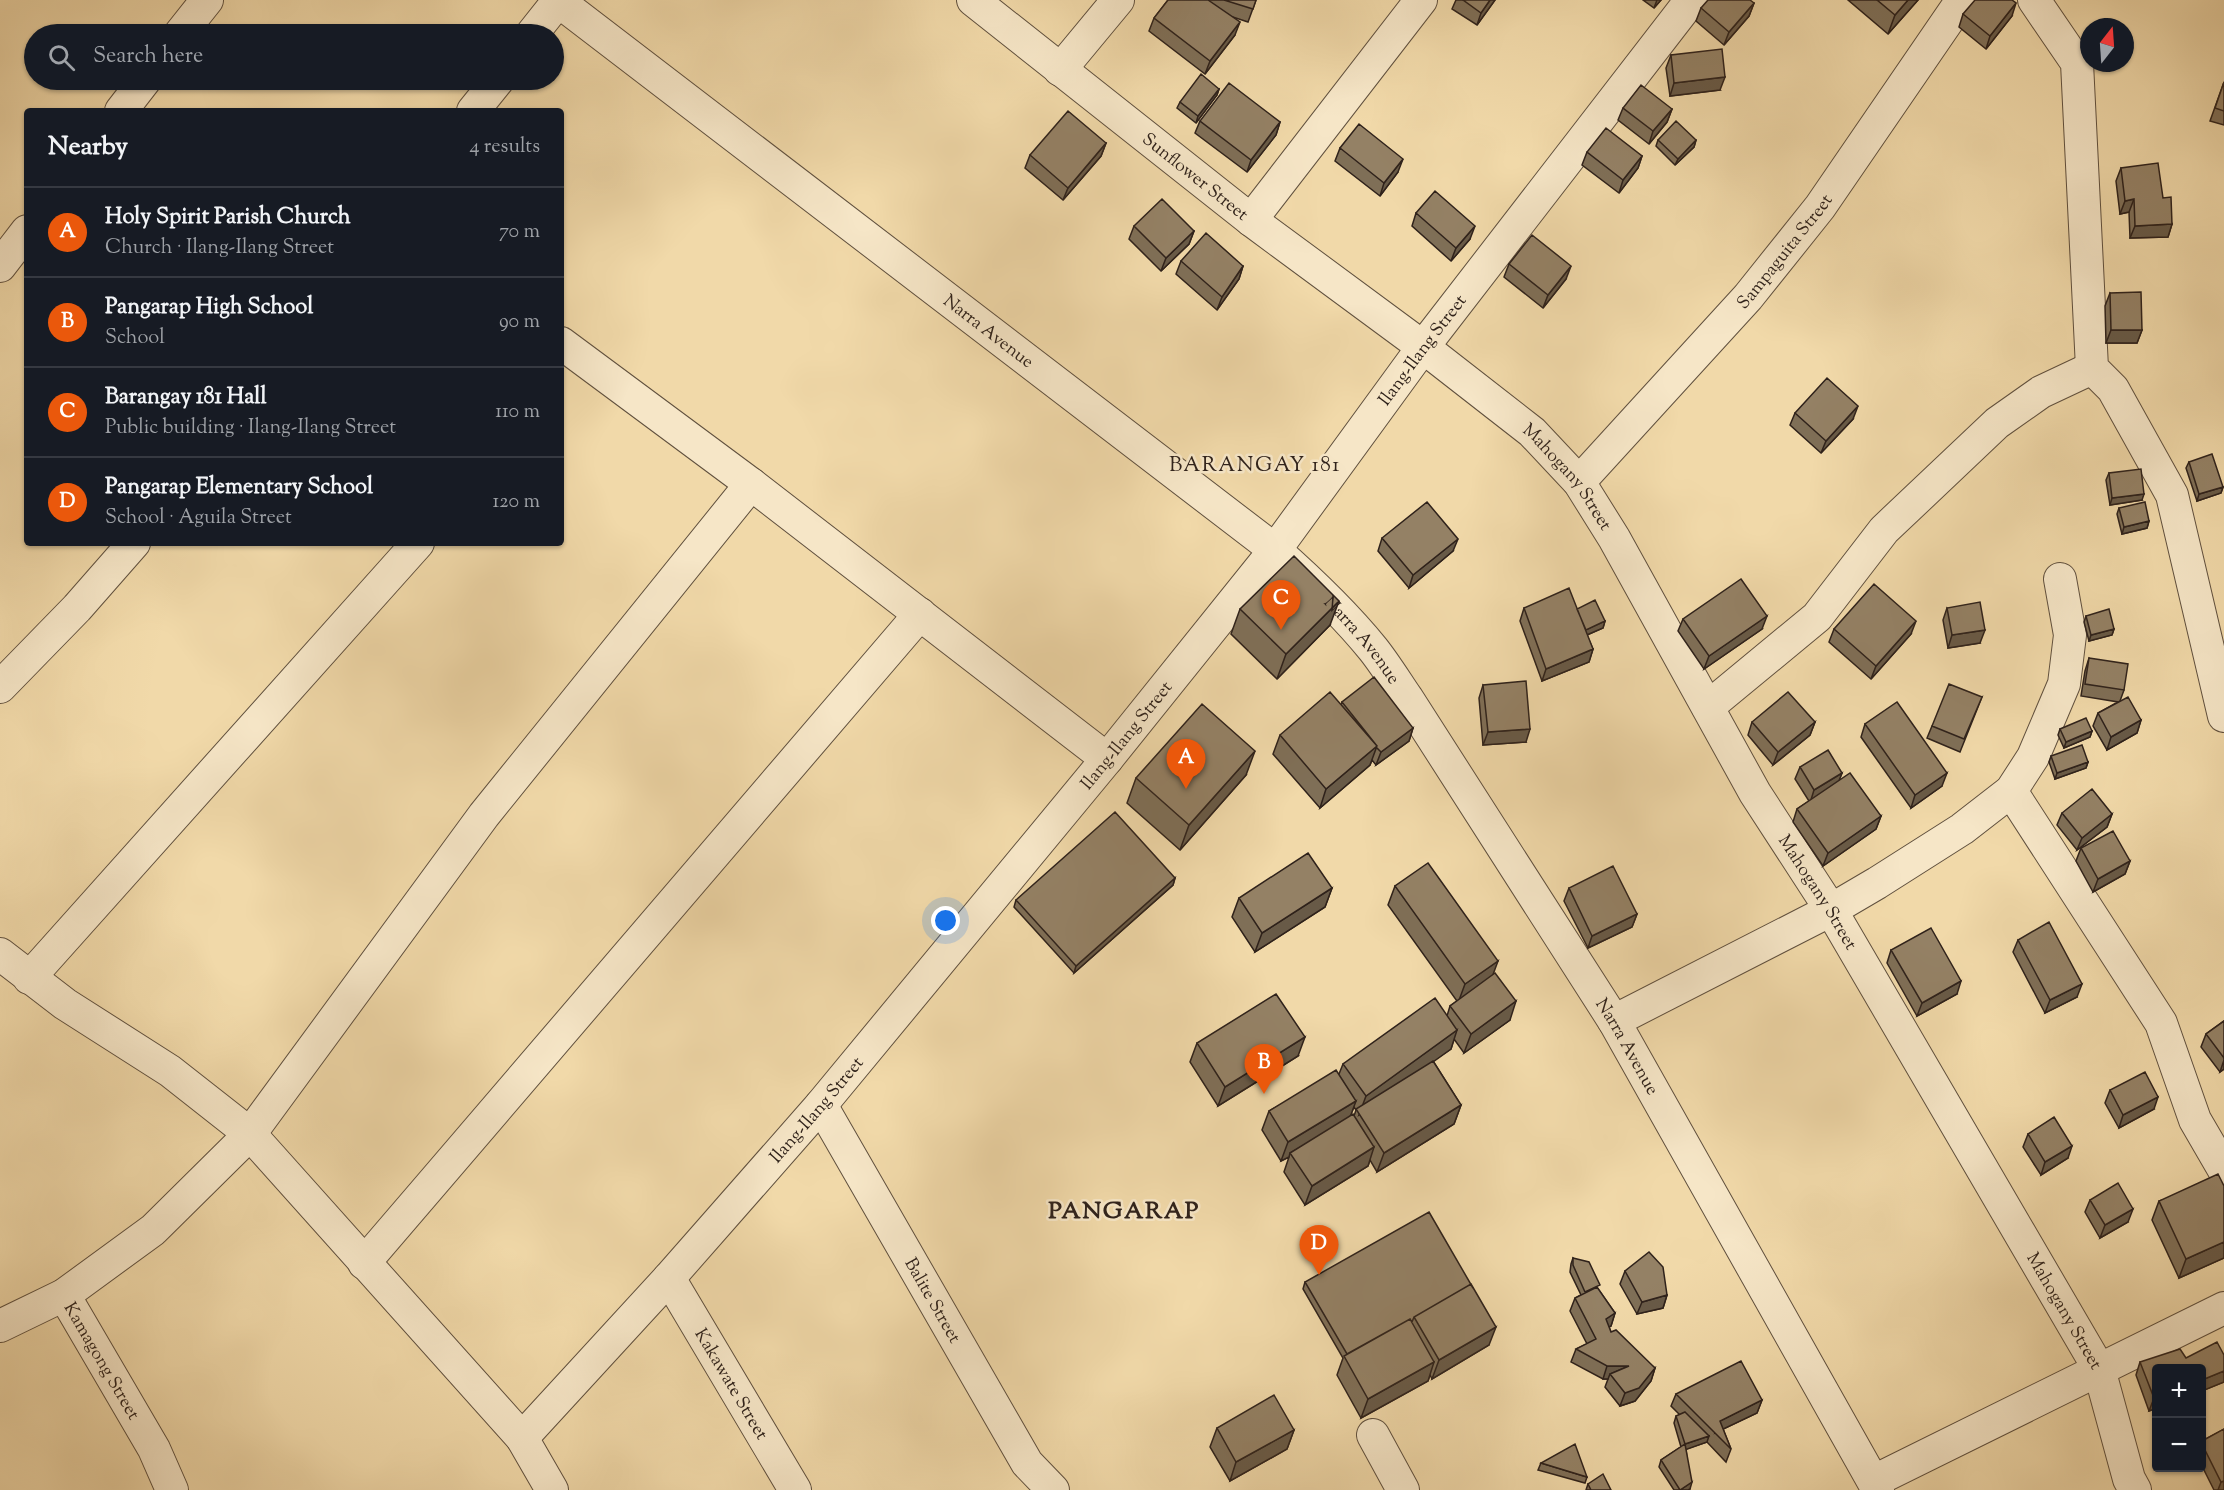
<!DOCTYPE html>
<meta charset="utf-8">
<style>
body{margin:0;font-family:"Sorts Mill Goudy",serif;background:#20242c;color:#f1f3f6}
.controls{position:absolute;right:18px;bottom:18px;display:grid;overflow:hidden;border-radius:6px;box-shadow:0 2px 4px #0004}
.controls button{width:54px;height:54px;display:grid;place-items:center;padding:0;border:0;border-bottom:2px solid #363941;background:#171b24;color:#f1f3f6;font:30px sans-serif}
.compass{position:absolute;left:2080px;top:18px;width:54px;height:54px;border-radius:50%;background:#171b24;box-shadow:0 2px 4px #0004;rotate:17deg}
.you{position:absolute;left:946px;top:921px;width:21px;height:21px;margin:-15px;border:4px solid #fff;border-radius:50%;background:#1a73e8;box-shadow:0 0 0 9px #1a73e833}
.badge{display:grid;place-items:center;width:39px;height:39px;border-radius:50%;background:#ea580c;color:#fff;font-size:20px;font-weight:700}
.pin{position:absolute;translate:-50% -50px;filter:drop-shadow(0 2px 3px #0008)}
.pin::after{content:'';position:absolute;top:32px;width:21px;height:18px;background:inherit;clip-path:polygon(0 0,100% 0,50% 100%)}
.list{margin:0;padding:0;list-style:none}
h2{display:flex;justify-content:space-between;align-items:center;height:78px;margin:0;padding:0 24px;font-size:26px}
h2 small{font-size:20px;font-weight:400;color:#9ea1a6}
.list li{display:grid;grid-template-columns:39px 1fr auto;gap:18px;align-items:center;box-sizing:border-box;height:90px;padding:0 24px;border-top:2px solid #363941}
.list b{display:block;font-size:22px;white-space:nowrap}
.list p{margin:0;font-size:20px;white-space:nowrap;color:#9ea1a6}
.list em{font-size:20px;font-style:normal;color:#9ea1a6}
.icon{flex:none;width:33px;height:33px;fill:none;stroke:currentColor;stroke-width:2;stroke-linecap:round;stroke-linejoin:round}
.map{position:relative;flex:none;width:2224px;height:1490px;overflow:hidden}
.search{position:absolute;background:#171b24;box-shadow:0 2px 4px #0004;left:24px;top:24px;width:540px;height:66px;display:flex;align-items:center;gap:15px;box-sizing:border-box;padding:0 21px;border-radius:33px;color:#9ea1a6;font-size:22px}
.panel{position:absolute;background:#171b24;box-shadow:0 2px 4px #0004;left:24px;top:108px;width:540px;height:438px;border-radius:6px}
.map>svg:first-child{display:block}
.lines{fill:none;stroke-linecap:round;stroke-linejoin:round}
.minor-casing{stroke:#60503e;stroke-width:34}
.minor{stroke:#f6e6c7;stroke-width:32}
.wall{fill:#7f6f57;stroke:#2f221b;stroke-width:1.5;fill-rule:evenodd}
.shaded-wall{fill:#685a47;stroke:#2f221b;stroke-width:1.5}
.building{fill:#948165;stroke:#2f221b;stroke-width:1.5}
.labels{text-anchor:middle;stroke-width:5;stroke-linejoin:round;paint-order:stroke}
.street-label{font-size:18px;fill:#2f221b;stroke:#f6e6c7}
.quarter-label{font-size:21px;letter-spacing:1.5px;fill:#2f221b;stroke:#f6e6c7}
.district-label{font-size:24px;font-weight:bold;letter-spacing:1.5px;fill:#2f221b;stroke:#f6e6c7}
</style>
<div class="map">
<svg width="2224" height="1490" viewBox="0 0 2224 1490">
<rect width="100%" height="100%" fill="#f1d9a9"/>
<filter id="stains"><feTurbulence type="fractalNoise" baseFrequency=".00333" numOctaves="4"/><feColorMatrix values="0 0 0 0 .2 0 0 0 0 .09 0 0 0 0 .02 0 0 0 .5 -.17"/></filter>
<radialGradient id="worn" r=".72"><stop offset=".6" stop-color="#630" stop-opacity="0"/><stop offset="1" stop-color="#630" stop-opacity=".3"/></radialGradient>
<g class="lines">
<defs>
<g id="minor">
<path id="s1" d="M557 0 1275 550C1310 581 1343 612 1373 649 1385 664 1396 682 1407 698L1614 1021 1878 1490"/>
<path id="s2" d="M973 0 1251 220 1423 347 1532 432 1579 482 1614 538 1755 793 1831 910 2099 1369 2129 1479 2135 1490"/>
<path d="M2034 0 2077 63 2092 368 2113 389 2172 495 2224 716"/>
<path d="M180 34 207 0"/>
<path d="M532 34 559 0"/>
<path d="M1060 70 1118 0"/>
<path d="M121 111 145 80"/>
<path d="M473 111 498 80"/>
<path d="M1251 220 1421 0"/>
<path d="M0 266 27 231"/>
<path d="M561 343 751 484 1107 759"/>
<path id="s3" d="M1579 482 1748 297 1820 207 1962 0"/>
<path d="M0 687 77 608 134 543"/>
<path d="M1708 707 1817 617 1884 530 1997 423 2041 392 2092 368"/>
<path d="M2011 791 2161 1023 2195 1120 2224 1170"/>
<path d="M0 954 65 1004 170 1071 250 1134 522 1438 552 1490"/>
<path d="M29 978 418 543"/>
<path d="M1614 1021 1831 910 1877 883 1962 829 2011 791 2033 757 2064 684 2070 635 2060 579"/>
<path id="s4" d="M821 1105 1027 1463 1053 1490"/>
<path d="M364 1263 920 614"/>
<path id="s5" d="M669 1278 795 1490"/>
<path id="s6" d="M64 1295 154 1449 172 1490"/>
<path d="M0 1326 64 1295 153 1230 250 1134 484 815 751 484"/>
<path d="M1373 1435 1403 1490"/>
<path id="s7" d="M522 1438 669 1278 821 1105 1107 759 1275 550 1423 347 1691 0"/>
<path d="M1874 1481 2224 1308"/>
</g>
</defs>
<!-- minor casing -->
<use href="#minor" class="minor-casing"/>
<!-- minor -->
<use href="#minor" class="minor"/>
</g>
<!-- wall -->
<path class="wall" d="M1168 0H1256L1248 22 1233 17 1235 35 1205 74 1149 31 1154 18Z
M1456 0H1495L1477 25 1452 9Z
M1643 0H1661L1654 8Z
M1848 0H1918L1888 34Z
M1754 3 1749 16 1724 45 1696 21 1701 8Z
M1963 14 2012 16 1986 49 1959 27Z
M1671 55 1720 90 1670 96 1666 68Z
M2224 82V125L2210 121Z
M1219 89 1217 95 1196 123 1177 108 1180 102Z
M1623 108 1672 109 1667 122 1649 144 1618 120Z
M1200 121 1280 122 1276 135 1247 172 1195 133Z
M1658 140H1696L1694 147 1675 165 1656 146Z
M1106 143 1101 156 1063 200 1025 168 1030 155Z
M1340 148 1398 172 1380 196 1335 161Z
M1587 152 1642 156 1638 168 1619 193 1582 165Z
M2121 168 2163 198 2172 224 2168 237 2130 238 2129 212 2120 214 2116 181Z
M1416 213 1470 239 1451 261 1412 226Z
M1134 226 1194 231 1189 244 1161 271 1129 239Z
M1181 261 1243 266 1239 279 1217 310 1176 274Z
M1509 264 1566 279 1543 308 1504 277Z
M2110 293 2142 330 2137 343H2106L2105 306Z
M1795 413 1853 419 1821 453 1790 425Z
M2189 462 2223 487 2221 493 2197 501 2186 468Z
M2109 473 2142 500 2110 505 2106 480Z
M2119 508 2149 521 2147 528 2122 534 2117 514Z
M1382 538 1453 551 1409 588 1378 551Z
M1524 608 1577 609 1605 621 1603 628 1587 635 1593 649 1589 662 1542 681 1520 621Z
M1947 608 1980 643 1948 648 1943 620Z
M1240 609 1330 625 1277 679 1231 634Z
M2086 616 2114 629 2112 635 2089 641 2084 622Z
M1683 619 1762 629 1704 669 1678 631Z
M1834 629 1911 634 1871 679 1829 642Z
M2089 658 2124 690 2120 701 2141 720 2137 733 2107 750 2093 726 2098 713 2118 702 2081 696 2085 671Z
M1483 685 1526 742 1483 745 1479 698Z
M1982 697 1960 752 1927 738 1932 726Z
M1342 702 1413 728 1409 741 1376 765 1372 760 1370 765 1320 808 1273 754 1280 735 1341 705Z
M1752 722H1815L1810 735 1773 765 1748 735Z
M1865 724 1942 786 1911 808 1861 737Z
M2060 729 2092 731 2090 737 2064 748 2058 735Z
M2051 756 2088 762 2086 768 2055 779 2049 762Z
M1800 767 1842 773 1839 780 1881 816 1876 829 1823 866 1793 822 1797 809 1809 801 1795 779Z
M1246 775 1180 850 1127 803 1136 778Z
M2062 813 2112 814 2107 827 2077 850 2057 825Z
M2081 848 2130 861 2125 874 2093 892 2076 861Z
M1175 878 1173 885 1074 973 1014 907 1016 900Z
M1395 886 1493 975 1510 1020 1464 1053 1454 1039 1451 1049 1433 1061 1461 1105 1454 1124 1377 1172 1370 1160 1368 1166 1305 1205 1284 1172 1289 1157 1281 1161 1262 1130 1269 1111 1339 1074 1343 1064 1447 1016 1450 1006 1457 1001 1388 905ZM1354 1107 1356 1110 1354 1116 1351 1114Z
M1332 888 1325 907 1255 952 1232 917 1239 898Z
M1569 888 1637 914 1632 927 1588 948 1564 901Z
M2018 940 2077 997 2045 1013 2013 952Z
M1891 950 1957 994 1917 1016 1887 963Z
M2224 1021V1069L2220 1072 2201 1047 2206 1034Z
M1197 1043 1298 1056 1218 1106 1190 1062Z
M2110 1090 2154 1109 2119 1128 2105 1103Z
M2028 1134 2068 1158 2041 1175 2023 1147Z
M2224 1186V1258L2179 1278 2152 1220 2159 1201Z
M2090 1200 2128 1222 2100 1238 2085 1212Z
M1573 1258 1598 1289 1615 1313 1611 1326 1609 1327 1611 1332 1655 1368 1651 1381 1635 1401 1620 1406 1605 1387 1608 1379H1603L1571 1362 1576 1349 1587 1344 1570 1311 1575 1298 1581 1295 1570 1272 1571 1264Z
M1625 1271 1667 1295 1663 1308 1637 1314 1620 1284Z
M1305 1282 1473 1288 1489 1345 1432 1379 1430 1375 1428 1381 1361 1418 1337 1375 1343 1358 1303 1289Z
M2186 1358 2224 1382 2202 1391V1368H2157V1408L2149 1411 2136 1375 2140 1362Z
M1676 1394 1762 1400 1757 1413 1723 1429 1731 1449 1726 1462 1707 1442 1686 1449 1690 1489 1688 1490H1674L1659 1467 1661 1460 1681 1447 1674 1423 1676 1416 1680 1415 1671 1406Z
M1217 1428 1294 1430 1287 1449 1230 1481 1210 1447Z
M2224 1429V1490H2214L2202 1466V1441Z
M1541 1463 1587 1477 1585 1483 1538 1470Z
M1588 1484 1611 1490H1586Z"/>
<!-- shaded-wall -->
<path class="shaded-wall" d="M1490 0H1495L1477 25 1481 13Z
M1657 0H1661L1654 8Z
M1908 0H1918L1888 34 1895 15Z
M1754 3 1749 16 1724 45 1729 32Z
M2016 3 2012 16 1986 49 1990 36Z
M1240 22 1235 35 1205 74 1210 61Z
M1725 77 1720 90 1670 96 1674 83Z
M1219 89 1217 95 1196 123 1198 116Z
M1672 109 1667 122 1649 144 1653 131Z
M1280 122 1276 135 1247 172 1251 160Z
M1696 140 1694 147 1675 165 1678 159Z
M1106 143 1101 156 1063 200 1068 188Z
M1642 156 1638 168 1619 193 1623 180Z
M1403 159 1398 172 1380 196 1384 183Z
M2134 199 2129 212 2120 214 2125 201Z
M2172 224 2168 237 2130 238 2135 226Z
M1475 226 1470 239 1451 261 1456 248Z
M1194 231 1189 244 1161 271 1166 258Z
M1243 266 1239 279 1217 310 1222 297Z
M1571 266 1566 279 1543 308 1548 295Z
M2111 330H2142L2137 343H2106Z
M1858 406 1853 419 1821 453 1826 441Z
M2223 487 2221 493 2197 501 2199 494Z
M2144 494 2142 500 2110 505 2112 498Z
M2149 521 2147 528 2122 534 2124 527Z
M1458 539 1453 551 1409 588 1413 575Z
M1339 601 1330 625 1277 679 1286 654Z
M1767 616 1762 629 1704 669 1709 656Z
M1605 621 1603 628 1582 637 1585 630Z
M1916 621 1911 634 1871 679 1876 666Z
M2114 629 2112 635 2089 641 2091 635Z
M1985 630 1980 643 1948 648 1952 635Z
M1593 649 1589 662 1542 681 1546 669Z
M2141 720 2137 733 2107 750 2111 737Z
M1815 722 1810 735 1773 765 1778 752Z
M1413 728 1409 741 1376 765 1381 752Z
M1530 729 1526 742 1483 745 1488 732Z
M2092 731 2090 737 2064 748 2066 742Z
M1377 746 1370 765 1320 808 1326 789Z
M1255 751 1246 775 1180 850 1189 825Z
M2088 762 2086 768 2055 779 2057 773Z
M1842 773 1837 786 1810 803 1814 790Z
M1947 773 1942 786 1911 808 1915 795Z
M2112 814 2107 827 2077 850 2082 838Z
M1881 816 1876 829 1823 866 1828 853Z
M2130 861 2125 874 2093 892 2098 879Z
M1175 878 1173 885 1074 973 1076 966Z
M1332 888 1325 907 1255 952 1262 933Z
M1637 914 1632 927 1588 948 1592 936Z
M1498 961 1491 980 1458 1003 1465 984Z
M1961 981 1957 994 1917 1016 1922 1003Z
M2082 984 2077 997 2045 1013 2050 1000Z
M1516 1001 1510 1020 1464 1053 1471 1034Z
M1457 1030 1451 1049 1359 1115 1366 1096Z
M1305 1037 1298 1056 1218 1106 1225 1087Z
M2224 1060V1069L2220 1072Z
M2158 1097 2154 1109 2119 1128 2123 1115Z
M1356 1101 1349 1120 1290 1153 1289 1157 1281 1161 1288 1142Z
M1461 1105 1454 1124 1377 1172 1384 1153Z
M2072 1146 2068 1158 2041 1175 2045 1162Z
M1374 1147 1368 1166 1305 1205 1312 1186Z
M2133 1209 2128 1222 2100 1238 2105 1225Z
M2224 1242V1258L2179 1278 2186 1259Z
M1667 1295 1663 1308 1637 1314 1642 1302Z
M1615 1313 1611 1326 1601 1332 1606 1319Z
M1496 1327 1489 1345 1432 1379 1439 1360Z
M1434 1362 1428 1381 1361 1418 1368 1399Z
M1607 1366H1629L1610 1374 1608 1379H1603Z
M1655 1368 1651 1381 1635 1401 1620 1406 1625 1393Z
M2224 1371V1382L2202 1391V1380Z
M2157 1397V1408L2149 1411 2154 1398Z
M1762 1400 1757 1413 1715 1433 1720 1421Z
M1294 1430 1287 1449 1230 1481 1236 1462Z
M1709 1436 1707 1442 1682 1451 1685 1444Z
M2224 1481V1490H2218L2221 1482Z
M1692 1482 1690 1489 1688 1490H1680Z"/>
<!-- building -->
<path class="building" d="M1168 0H1208L1240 22 1210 61 1154 18Z
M1224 0H1256L1253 9Z
M1463 0H1490L1481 13Z
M1708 0H1750L1754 3 1729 32 1701 8Z
M1877 0H1908L1895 15Z
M1975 0H2012L2016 3 1990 36 1963 14Z
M1722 49 1725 77 1674 83 1671 55Z
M1201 74 1219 89 1198 116 1180 102Z
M2224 82V111L2215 108Z
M1229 83 1280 122 1251 160 1200 121Z
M1641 85 1672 109 1653 131 1623 108Z
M1068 111 1106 143 1068 188 1030 155Z
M1676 121 1696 140 1678 159 1658 140Z
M1359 124 1403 159 1384 183 1340 148Z
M1606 128 1642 156 1623 180 1587 152Z
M2158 163 2163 198 2171 197 2172 224 2135 226 2134 199 2125 201 2121 168Z
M1435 191 1475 226 1456 248 1416 213Z
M1162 199 1194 231 1166 258 1134 226Z
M1206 233 1243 266 1222 297 1181 261Z
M1532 235 1571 266 1548 295 1509 264Z
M2141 292 2142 330H2111L2110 293Z
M1827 378 1858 406 1826 441 1795 413Z
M2212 454 2223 487 2199 494 2189 462Z
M2141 469 2144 494 2112 498 2109 473Z
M1427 502 1458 539 1413 575 1382 538Z
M2145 502 2149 521 2124 527 2119 508Z
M1294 556 1339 601 1286 654 1240 609Z
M1741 579 1767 616 1709 656 1683 619Z
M1874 584 1916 621 1876 666 1834 629Z
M1569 588 1593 649 1546 669 1524 608Z
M1595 600 1605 621 1586 630 1577 609Z
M1980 602 1985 630 1952 635 1947 608Z
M2109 609 2114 629 2091 635 2086 616Z
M2089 658 2128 664 2124 690 2085 684Z
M1374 677 1413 728 1381 752 1376 747 1377 746 1342 702Z
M1526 681 1530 729 1488 732 1483 685Z
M1949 684 1982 697 1964 739 1932 726Z
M1330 692 1377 746 1326 789 1280 735Z
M1788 692 1815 722 1778 752 1752 722Z
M2128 697 2141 720 2111 737 2098 713Z
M1897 702 1947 773 1915 795 1865 724Z
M1202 704 1255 751 1189 825 1136 778Z
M2086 718 2092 731 2066 742 2060 729Z
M2082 745 2088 762 2057 773 2051 756Z
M1828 750 1842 773 1814 790 1800 767Z
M1850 773 1881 816 1828 853 1797 809Z
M2092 789 2112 814 2082 838 2062 813Z
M1115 812 1175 878 1076 966 1016 900Z
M2113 831 2130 861 2098 879 2081 848Z
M1308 853 1332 888 1262 933 1239 898Z
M1428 863 1498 961 1465 984 1395 886Z
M1613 866 1637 914 1592 936 1569 888Z
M2049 922 2082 984 2050 1000 2018 940Z
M1931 928 1961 981 1922 1003 1891 950Z
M1495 973 1516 1001 1471 1034 1450 1006Z
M1276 994 1305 1037 1225 1087 1197 1043Z
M1435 998 1457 1030 1366 1096 1343 1064Z
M2224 1021V1058L2206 1034Z
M1433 1061 1461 1105 1384 1153 1356 1109Z
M1336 1070 1356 1101 1288 1142 1269 1111Z
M2145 1072 2158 1097 2123 1115 2110 1090Z
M1353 1114 1374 1147 1312 1186 1290 1153Z
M2054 1117 2072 1146 2045 1162 2028 1134Z
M2218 1174 2224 1186V1242L2186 1259 2159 1201Z
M2118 1183 2133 1209 2105 1225 2090 1200Z
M1429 1212 1473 1288 1471 1284 1414 1317 1412 1322 1410 1319 1347 1354 1305 1282Z
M1649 1252 1663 1267 1667 1295 1642 1302 1625 1271Z
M1573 1258 1589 1262 1600 1285 1585 1292 1573 1265Z
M1471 1284 1496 1327 1439 1360 1414 1317Z
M1597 1287 1615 1313 1606 1319 1611 1332 1616 1330 1655 1368 1639 1388 1625 1393 1610 1374 1629 1366H1607L1576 1349 1596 1339 1575 1298Z
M1410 1319 1434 1362 1368 1399 1344 1356Z
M2217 1342 2224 1355V1371L2202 1380V1368H2157V1397L2154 1398 2140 1362 2180 1349 2186 1358Z
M1741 1361 1762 1400 1720 1421 1731 1449 1676 1394Z
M1274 1395 1294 1430 1236 1462 1217 1428Z
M1685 1412 1709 1436 1685 1444 1676 1416Z
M2224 1429V1481L2221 1482 2202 1444V1441Z
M1575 1444 1587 1477 1541 1463Z
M1685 1444 1692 1482 1680 1490 1661 1460Z
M1603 1474 1611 1490H1591L1588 1484Z"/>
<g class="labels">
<!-- street labels -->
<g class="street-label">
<text dy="6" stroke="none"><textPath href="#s2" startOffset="284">Sunflower Street</textPath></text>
<text dy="6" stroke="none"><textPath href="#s3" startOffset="309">Sampaguita Street</textPath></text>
<text dy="6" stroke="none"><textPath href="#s1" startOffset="544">Narra Avenue</textPath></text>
<text dy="6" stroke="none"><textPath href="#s7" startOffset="1413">Ilang-Ilang Street</textPath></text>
<text dy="6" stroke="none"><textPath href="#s2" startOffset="764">Mahogany Street</textPath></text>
<text dy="6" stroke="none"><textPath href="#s1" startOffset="1030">Narra Avenue</textPath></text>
<text dy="6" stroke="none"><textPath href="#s7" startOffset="927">Ilang-Ilang Street</textPath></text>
<text dy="6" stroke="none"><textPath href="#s2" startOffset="1250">Mahogany Street</textPath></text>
<text dy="6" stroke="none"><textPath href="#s1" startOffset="1516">Narra Avenue</textPath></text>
<text dy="6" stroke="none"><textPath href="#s7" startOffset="441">Ilang-Ilang Street</textPath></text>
<text dy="6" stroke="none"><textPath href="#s4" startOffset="225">Balite Street</textPath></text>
<text dy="6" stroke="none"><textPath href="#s2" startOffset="1736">Mahogany Street</textPath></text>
<text dy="6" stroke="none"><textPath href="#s6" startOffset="76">Kamagong Street</textPath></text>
<text dy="6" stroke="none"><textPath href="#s5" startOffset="123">Kakawate Street</textPath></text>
</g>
<!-- quarter labels -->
<g class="quarter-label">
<text x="1255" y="471">BARANGAY 181</text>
</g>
<!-- district labels -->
<g class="district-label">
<text x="1124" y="1218">PANGARAP</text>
</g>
</g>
<rect width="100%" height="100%" filter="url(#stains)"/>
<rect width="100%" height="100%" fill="url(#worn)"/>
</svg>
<div class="controls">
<button>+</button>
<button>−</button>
</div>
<svg class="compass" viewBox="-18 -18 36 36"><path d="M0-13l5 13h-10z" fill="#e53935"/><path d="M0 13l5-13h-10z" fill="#9ea1a6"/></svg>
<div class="you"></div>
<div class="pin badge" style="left:1186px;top:789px">A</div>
<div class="pin badge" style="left:1264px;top:1094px">B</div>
<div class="pin badge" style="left:1281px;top:630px">C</div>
<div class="pin badge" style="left:1319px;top:1275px">D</div>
<div class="search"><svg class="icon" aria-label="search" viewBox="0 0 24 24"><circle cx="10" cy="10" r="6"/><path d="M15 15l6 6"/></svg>Search here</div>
<section class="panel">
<h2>Nearby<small>4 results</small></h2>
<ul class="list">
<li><span class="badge">A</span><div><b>Holy Spirit Parish Church</b><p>Church · Ilang-Ilang Street</p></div><em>70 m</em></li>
<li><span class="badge">B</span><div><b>Pangarap High School</b><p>School</p></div><em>90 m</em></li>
<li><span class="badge">C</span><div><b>Barangay 181 Hall</b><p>Public building · Ilang-Ilang Street</p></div><em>110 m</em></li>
<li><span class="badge">D</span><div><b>Pangarap Elementary School</b><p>School · Aguila Street</p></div><em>120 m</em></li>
</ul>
</section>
</div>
